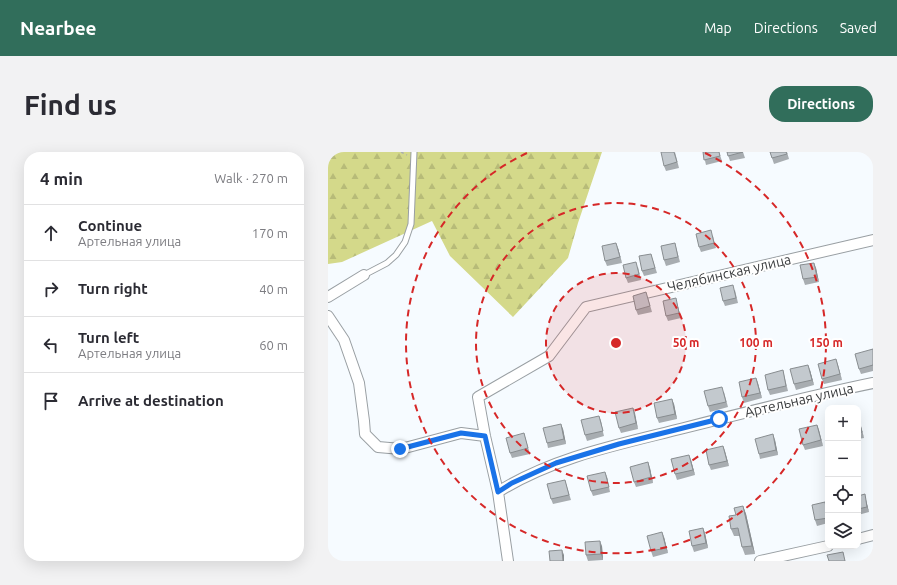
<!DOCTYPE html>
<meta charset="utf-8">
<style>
body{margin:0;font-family:Ubuntu,sans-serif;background:#f2f2f3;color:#2b2b33}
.controls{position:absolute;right:12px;bottom:12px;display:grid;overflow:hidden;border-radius:8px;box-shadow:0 4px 16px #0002}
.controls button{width:36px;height:36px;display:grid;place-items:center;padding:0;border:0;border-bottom:1px solid #e1e1e2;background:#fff;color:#2b2b33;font:20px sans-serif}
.stop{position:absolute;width:12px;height:12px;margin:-9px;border:3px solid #1a73e8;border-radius:50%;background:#fff}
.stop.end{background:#1a73e8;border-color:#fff;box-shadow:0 1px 4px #0008}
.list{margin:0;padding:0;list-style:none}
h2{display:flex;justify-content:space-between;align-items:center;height:52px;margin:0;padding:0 16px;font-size:17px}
h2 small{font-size:13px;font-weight:400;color:#7c7c81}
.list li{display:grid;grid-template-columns:26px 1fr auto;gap:12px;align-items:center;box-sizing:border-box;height:56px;padding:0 16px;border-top:1px solid #e1e1e2}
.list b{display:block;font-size:15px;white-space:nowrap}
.list p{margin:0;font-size:13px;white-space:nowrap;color:#7c7c81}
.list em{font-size:13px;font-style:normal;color:#7c7c81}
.icon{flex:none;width:22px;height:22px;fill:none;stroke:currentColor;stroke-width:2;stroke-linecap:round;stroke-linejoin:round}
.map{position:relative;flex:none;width:545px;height:409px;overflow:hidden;border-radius:16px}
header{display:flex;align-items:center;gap:24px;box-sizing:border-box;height:56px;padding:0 20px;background:#316e5b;color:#fff}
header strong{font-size:19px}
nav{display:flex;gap:22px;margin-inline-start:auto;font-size:14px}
.intro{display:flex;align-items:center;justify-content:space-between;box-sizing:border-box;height:96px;padding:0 24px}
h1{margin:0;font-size:28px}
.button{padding:10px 18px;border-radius:16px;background:#316e5b;color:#fff;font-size:14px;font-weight:700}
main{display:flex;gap:24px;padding:0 24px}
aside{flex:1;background:#fff;border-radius:16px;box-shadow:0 4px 16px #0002}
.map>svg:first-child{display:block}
.forest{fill:url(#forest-firs)}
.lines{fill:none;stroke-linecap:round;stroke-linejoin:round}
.service-casing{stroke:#999fa3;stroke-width:7}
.minor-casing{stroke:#999fa3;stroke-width:12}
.path{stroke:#aaadb0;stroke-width:1.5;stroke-dasharray:3 3;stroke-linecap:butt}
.service{stroke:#fff;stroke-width:5}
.minor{stroke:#fff;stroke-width:10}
.wall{fill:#a8adb1}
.shaded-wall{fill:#888d90}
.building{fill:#c3c9ce;stroke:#888d90}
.route{stroke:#1a73e8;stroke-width:5}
.ring{fill:none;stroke:#d62828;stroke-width:2;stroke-dasharray:7 5}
.labels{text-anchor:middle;stroke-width:4;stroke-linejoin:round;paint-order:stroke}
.street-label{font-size:14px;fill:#3a3c3e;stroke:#fff}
.centre{fill:#d62828;stroke:#fff;stroke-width:2}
.ring-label{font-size:12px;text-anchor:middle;font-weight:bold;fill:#d62828;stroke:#fff;stroke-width:4;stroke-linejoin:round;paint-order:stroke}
</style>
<header>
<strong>Nearbee</strong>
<nav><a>Map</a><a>Directions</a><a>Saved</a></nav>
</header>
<div class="intro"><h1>Find us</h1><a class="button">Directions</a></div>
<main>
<aside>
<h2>4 min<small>Walk · 270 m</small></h2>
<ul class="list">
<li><svg class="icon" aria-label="ahead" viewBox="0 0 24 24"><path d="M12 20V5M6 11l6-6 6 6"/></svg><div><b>Continue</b><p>Артельная улица</p></div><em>170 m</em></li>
<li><svg class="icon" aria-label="right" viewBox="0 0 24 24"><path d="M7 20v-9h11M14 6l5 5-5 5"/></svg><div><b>Turn right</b></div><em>40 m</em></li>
<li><svg class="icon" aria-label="left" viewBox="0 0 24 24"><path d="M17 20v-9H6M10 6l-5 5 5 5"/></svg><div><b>Turn left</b><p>Артельная улица</p></div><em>60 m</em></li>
<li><svg class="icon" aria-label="arrive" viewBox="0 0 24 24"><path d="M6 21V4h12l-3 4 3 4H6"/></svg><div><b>Arrive at destination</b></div></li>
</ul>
</aside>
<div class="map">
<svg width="545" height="409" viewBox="0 0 545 409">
<defs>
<pattern id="forest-firs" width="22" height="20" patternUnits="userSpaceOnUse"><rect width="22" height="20" fill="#d4d98a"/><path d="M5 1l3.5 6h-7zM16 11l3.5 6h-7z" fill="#b7bb78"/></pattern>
</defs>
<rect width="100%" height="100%" fill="#f6fbff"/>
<!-- forest -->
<path class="forest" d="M0 0H274L250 71 240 106 185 165 122 104 104 69 14 110 0 112Z"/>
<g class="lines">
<defs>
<path id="service" d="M36 123 59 111 68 103 77 90 83 72 86 0"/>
<path id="minor" d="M0 145 36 123
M0 164 16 188 31 231 36 269 37 282 50 295 73 297 133 281 157 284
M170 340C225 305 293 292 356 276 419 260 482 244 545 231
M530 387 545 383
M180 409 170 340 157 284 150 245 221 204 258 155 545 88
M432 409 500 394"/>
</defs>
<!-- service casing -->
<use href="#service" class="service-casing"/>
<!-- minor casing -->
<use href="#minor" class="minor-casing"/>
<!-- path -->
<path class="path" d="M73 0 79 3"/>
<!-- service -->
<use href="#service" class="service"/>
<!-- minor -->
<use href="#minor" class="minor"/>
</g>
<!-- wall -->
<path class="wall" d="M347 0 351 16 338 19 336 14Z
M375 0H391L394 9 378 13Z
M399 0H415L417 6 402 9Z
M442 0H459L461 7 446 12Z
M385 84 388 96 373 100 371 95Z
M347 91 352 110 338 114 336 108Z
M290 96 294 111 279 114 277 109Z
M323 102 329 121 316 124 314 119Z
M310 115 313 128 300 131 298 126Z
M488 116 491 130 477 133 475 127Z
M407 138 410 151 397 154 395 149Z
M320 146 324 160 310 163 308 158Z
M349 151 353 166 340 169 338 164Z
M545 197V219L533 222 531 217Z
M508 207 514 228 496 232 494 227Z
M455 218 460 239 442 243 440 238Z
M482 218 486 233 468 238 466 232Z
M428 226 434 246 416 251 414 245Z
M396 240 400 255 382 260 380 254Z
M346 252 349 267 331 271 329 266Z
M305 256 310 277 293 281 291 276Z
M271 264 276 284 259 289 257 283Z
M530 265 536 286 530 287Z
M489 273 495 294 477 298 475 293Z
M235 277 238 292 220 296 219 291Z
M196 281 202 302 184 306 182 301Z
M447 288 450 303 432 307 431 302Z
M395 294 401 314 383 318 381 313Z
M363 308 367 323 349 328 347 322Z
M322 316 325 331 308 335 306 330Z
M279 325 282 340 265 344 263 339Z
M237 328 243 348 225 352 223 347Z
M530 344 538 348 541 360 530 363Z
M415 354 418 362 427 402 417 403 414 395 412 384H406L403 377 408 363Z
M499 355 500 361V371L489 374 487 368Z
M377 381 380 396 366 400 364 394Z
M336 385 340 401 325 405 323 399Z
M274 394 275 408 260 409 258 403Z"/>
<!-- shaded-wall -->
<path class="shaded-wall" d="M288 91 290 96 294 111 292 105Z
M486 111 488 116 491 130 489 125Z
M348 146 349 151 353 166 351 161Z
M508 207 510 213 514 228 512 222Z
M480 213 482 218 486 233 484 228Z
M428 226 430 231 434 246 432 241Z
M344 247 346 252 349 267 347 262Z
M305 256 307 261 310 277 308 271Z
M271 264 273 269 276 284 275 279Z
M530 265 532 270 536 286 534 280Z
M233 272 235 277 238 292 236 287Z
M489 273 491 278 495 294 493 288Z
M445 282 447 288 450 303 448 298Z
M395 294 397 299 401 314 399 309Z
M361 303 363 308 367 323 365 318Z
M320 310 322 316 325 331 323 325Z
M277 320 279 325 282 340 281 335Z
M537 342 538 348 541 360 539 355Z
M415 354 418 362 427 402 424 394Z
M375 376 377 381 380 396 378 391Z
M334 380 336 385 340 401 338 396Z
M272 389 274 394 275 408 273 402Z
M234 398 236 403V409H235Z"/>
<!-- building -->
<path class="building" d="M333 0H346L349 10 336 14Z
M375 0H391L392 4 376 8Z
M399 0H415L400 4Z
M442 0H458L459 2 444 6Z
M383 78 386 91 371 95 368 82Z
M288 91 292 105 277 109 274 94Z
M347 91 350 105 336 108 333 94Z
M323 102 327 116 314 119 311 104Z
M308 110 311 122 298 126 295 113Z
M486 111 489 125 475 127 472 113Z
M405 133 408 146 395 149 392 136Z
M318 140 322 154 308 158 305 144Z
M348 146 351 161 338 164 335 149Z
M545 197V213L531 217 527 202Z
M508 207 512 222 494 227 490 212Z
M480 213 484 228 466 232 462 217Z
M455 218 458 234 440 238 437 223Z
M428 226 432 241 414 245 411 230Z
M394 235 398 250 380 254 376 239Z
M344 247 347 262 329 266 326 251Z
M305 256 308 271 291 276 287 260Z
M271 264 275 279 257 283 253 268Z
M530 266 534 280 530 281Z
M233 272 236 287 219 291 215 276Z
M489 273 493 288 475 293 471 277Z
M196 281 200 296 182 301 178 286Z
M445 282 448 298 431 302 427 287Z
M395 294 399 309 381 313 378 298Z
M361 303 365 318 347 322 343 307Z
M320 310 323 325 306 330 302 315Z
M277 320 281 335 263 339 259 324Z
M237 328 241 343 223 347 219 332Z
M537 342 539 355 530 357V344Z
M497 350 500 366 487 368 484 353Z
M415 354 424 394 414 395 410 376 403 377 401 364 408 363 406 356Z
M375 376 378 391 364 394 361 379Z
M334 380 338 396 323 399 319 384Z
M272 389 273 402 258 403 257 390Z
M234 398 235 409H222L221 399Z
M515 400 517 409H501L499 403Z"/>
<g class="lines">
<!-- route -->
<path class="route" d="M72 297 133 281 157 284 170 340 184 331 228 311 291 292 391 267"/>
</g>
<!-- distance rings -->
<circle cx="288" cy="191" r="70" fill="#d62828" fill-opacity=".12"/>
<g class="ring">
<circle cx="288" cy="191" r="70"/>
<circle cx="288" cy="191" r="140"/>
<path d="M377 1A210 210 0 1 1 199 1"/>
</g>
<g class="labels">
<!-- street labels -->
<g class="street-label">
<text transform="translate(401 121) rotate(-13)" y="5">Челябинская улица</text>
<text transform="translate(471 248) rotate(-13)" y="5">Артельная улица</text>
</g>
</g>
<circle cx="288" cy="191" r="6" class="centre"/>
<g class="ring-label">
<text x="358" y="195">50 m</text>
<text x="428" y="195">100 m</text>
<text x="498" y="195">150 m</text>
</g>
</svg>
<div class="controls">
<button>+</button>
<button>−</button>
<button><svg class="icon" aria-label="locate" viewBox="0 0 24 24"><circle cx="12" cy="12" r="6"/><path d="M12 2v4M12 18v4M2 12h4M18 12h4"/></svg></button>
<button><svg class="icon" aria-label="layers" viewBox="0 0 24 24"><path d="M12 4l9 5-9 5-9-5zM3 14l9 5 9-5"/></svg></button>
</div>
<div class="stop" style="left:391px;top:267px"></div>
<div class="stop end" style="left:72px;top:297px"></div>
</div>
</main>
